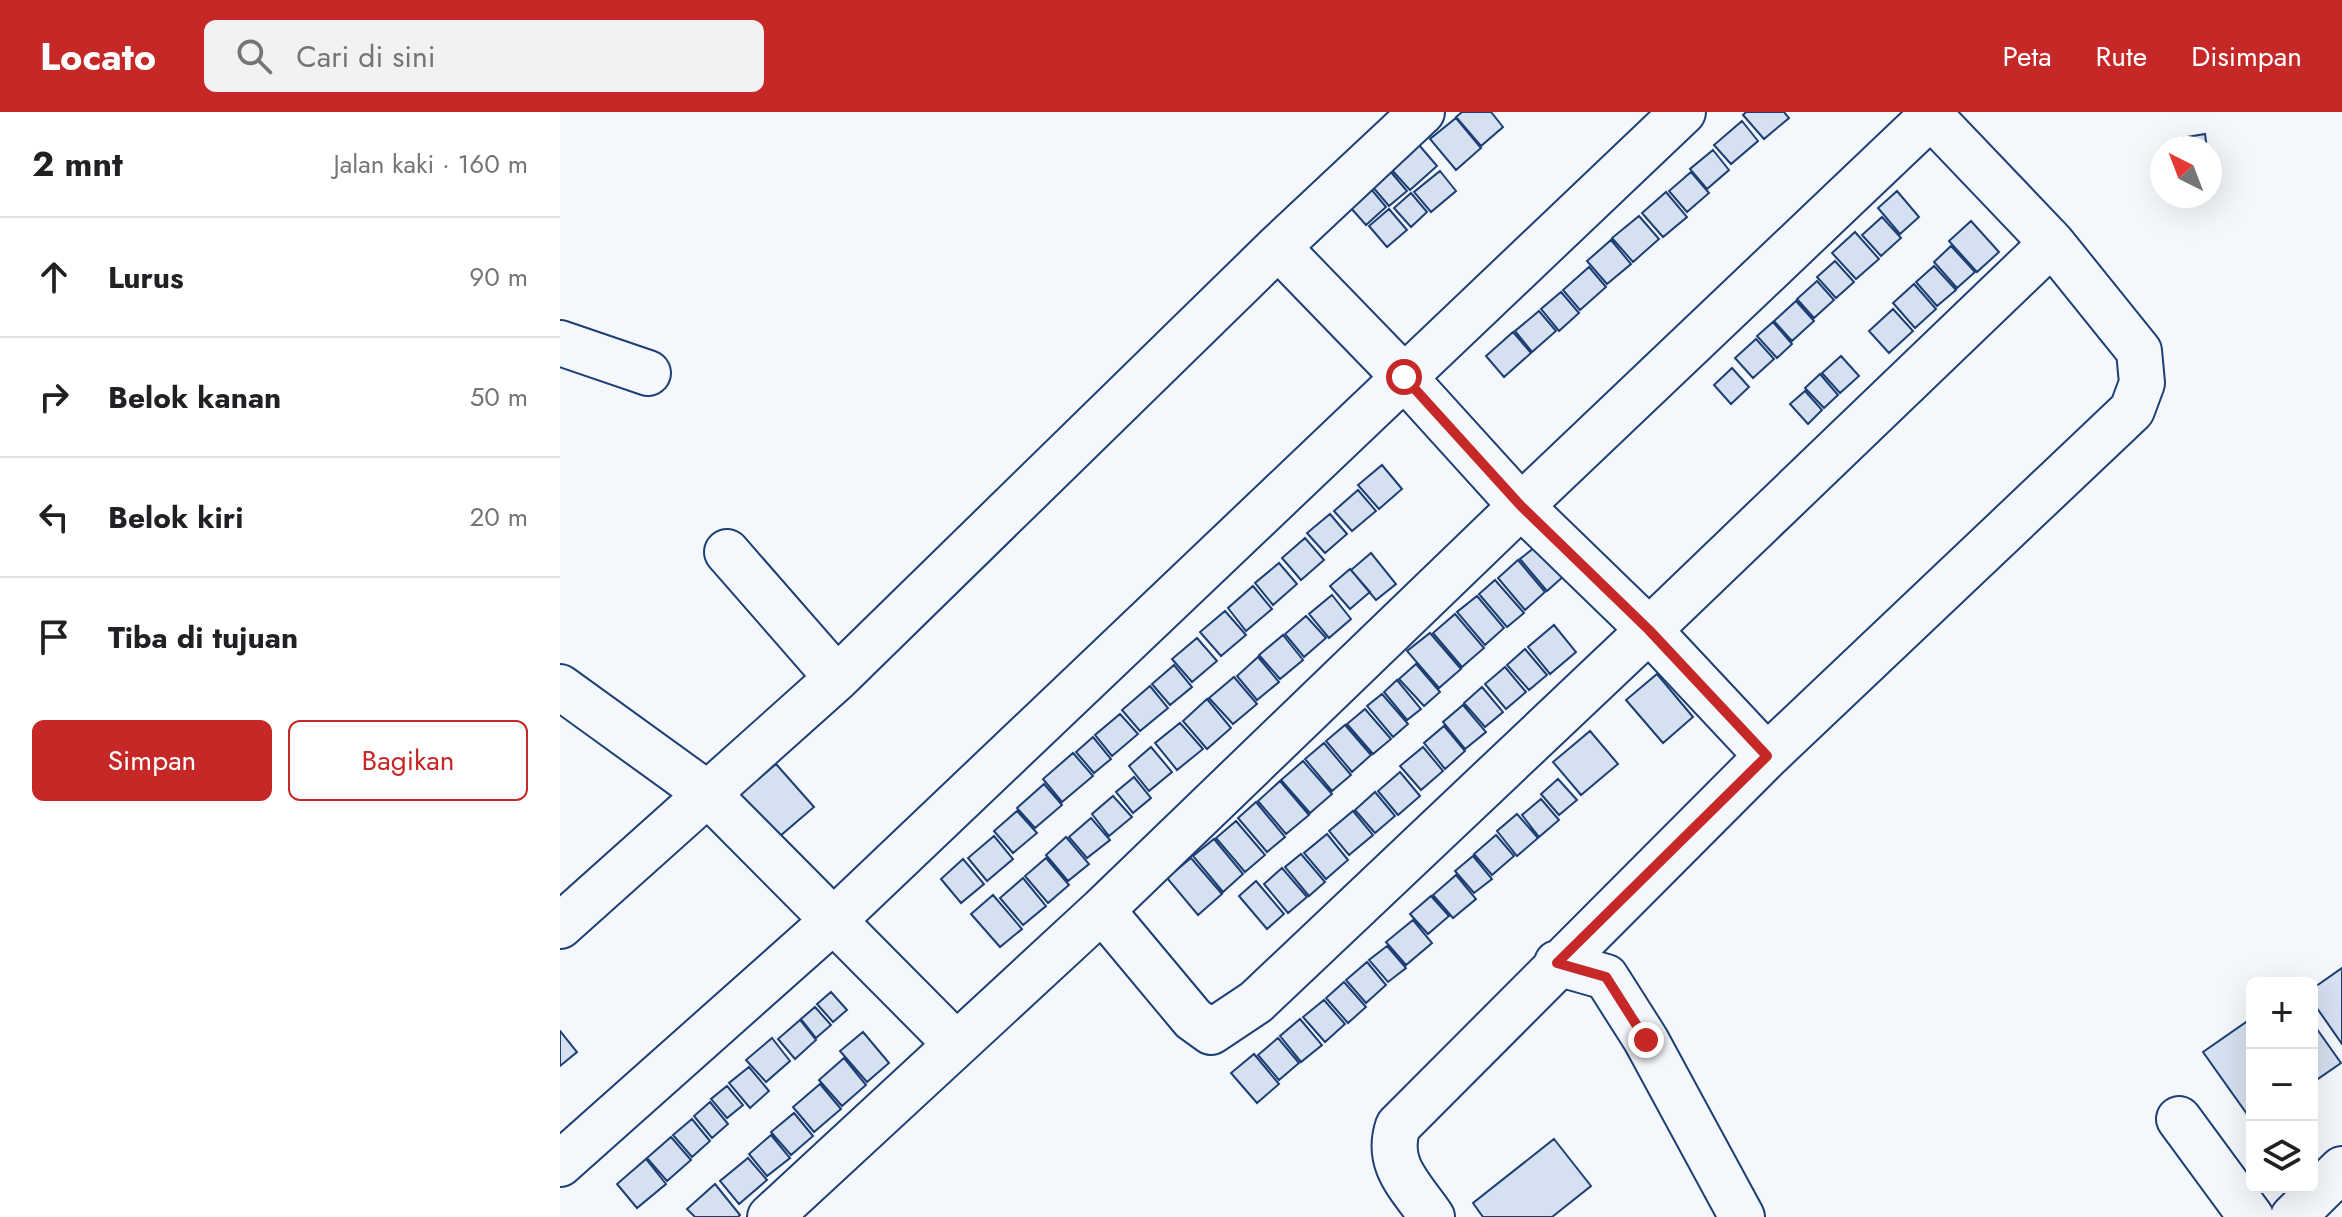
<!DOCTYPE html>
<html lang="id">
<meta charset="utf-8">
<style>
body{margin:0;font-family:Jost,sans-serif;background:#f2f2f2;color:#202124}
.controls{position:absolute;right:24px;bottom:24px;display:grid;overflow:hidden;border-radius:12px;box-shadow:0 8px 32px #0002}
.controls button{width:72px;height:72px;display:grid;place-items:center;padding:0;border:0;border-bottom:2px solid #e0e0e0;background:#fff;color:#202124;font:40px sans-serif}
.compass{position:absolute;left:1590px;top:24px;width:72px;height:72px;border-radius:50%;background:#fff;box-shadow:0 8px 32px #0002;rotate:318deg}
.stop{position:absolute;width:24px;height:24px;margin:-18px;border:6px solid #c62828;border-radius:50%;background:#fff}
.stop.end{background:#c62828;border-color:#fff;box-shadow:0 2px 8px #0008}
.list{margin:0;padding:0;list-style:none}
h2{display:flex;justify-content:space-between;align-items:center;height:104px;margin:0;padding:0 32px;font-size:34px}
h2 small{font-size:26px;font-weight:400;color:#757577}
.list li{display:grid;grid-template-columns:52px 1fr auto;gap:24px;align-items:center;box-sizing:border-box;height:120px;padding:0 32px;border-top:2px solid #e0e0e0}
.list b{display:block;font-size:30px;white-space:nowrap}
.list em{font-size:26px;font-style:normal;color:#757577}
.actions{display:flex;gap:16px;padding:24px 32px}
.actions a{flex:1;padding:18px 0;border:2px solid #c62828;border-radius:12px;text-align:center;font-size:28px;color:#c62828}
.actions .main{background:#c62828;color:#fff}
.icon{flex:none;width:44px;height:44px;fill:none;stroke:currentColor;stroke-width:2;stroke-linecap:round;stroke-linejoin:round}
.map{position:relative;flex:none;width:1782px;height:1105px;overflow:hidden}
header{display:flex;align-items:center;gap:48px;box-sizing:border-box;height:112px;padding:0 40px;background:#c62828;color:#fff}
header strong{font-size:38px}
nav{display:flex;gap:44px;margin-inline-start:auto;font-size:28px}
.search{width:560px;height:72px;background:#f2f2f2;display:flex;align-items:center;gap:20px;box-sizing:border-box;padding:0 28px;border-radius:12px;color:#757577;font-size:30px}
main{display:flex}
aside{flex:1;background:#fff}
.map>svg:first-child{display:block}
.building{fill:#d5e0f0;stroke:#1d3f73;stroke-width:2}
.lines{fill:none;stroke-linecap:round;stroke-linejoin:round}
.minor-casing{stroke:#1d3f73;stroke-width:48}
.minor{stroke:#f4f7fb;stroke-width:44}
.route{stroke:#c62828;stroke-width:10}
</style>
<header>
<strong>Locato</strong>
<div class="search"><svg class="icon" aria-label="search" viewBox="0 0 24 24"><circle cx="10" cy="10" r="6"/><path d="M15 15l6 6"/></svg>Cari di sini</div>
<nav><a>Peta</a><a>Rute</a><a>Disimpan</a></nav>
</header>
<main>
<aside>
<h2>2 mnt<small>Jalan kaki · 160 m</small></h2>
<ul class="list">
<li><svg class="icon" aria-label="ahead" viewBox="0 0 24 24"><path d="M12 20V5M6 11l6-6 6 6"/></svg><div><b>Lurus</b></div><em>90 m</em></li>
<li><svg class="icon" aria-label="right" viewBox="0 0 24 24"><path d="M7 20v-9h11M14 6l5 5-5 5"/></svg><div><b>Belok kanan</b></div><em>50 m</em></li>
<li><svg class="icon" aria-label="left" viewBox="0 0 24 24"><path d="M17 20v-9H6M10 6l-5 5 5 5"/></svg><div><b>Belok kiri</b></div><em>20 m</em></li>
<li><svg class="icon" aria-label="arrive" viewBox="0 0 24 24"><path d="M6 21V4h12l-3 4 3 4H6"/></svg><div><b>Tiba di tujuan</b></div></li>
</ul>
<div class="actions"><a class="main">Simpan</a><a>Bagikan</a></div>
</aside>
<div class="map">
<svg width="1782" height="1105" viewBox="0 0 1782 1105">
<rect width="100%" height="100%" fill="#f4f7fb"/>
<!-- building -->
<path class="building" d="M902 0H931L943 15 921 34 896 5Z
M1186 0H1224L1229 6 1204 27 1183 3Z
M896 6 921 36 896 58 870 27Z
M1182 9 1198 29 1171 52 1154 33Z
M1645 22 1647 36H1617L1615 27Z
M859 33 877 54 850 78 831 57Z
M1153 38 1169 58 1147 77 1130 57Z
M830 59 847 79 829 94 812 74Z
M880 59 896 79 871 100 854 80Z
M1131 60 1149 81 1127 100 1109 79Z
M811 77 826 95 806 113 790 95Z
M1337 79 1359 105 1340 122 1318 96Z
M1106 80 1127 105 1103 125 1082 101Z
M851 81 867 100 851 115 834 96Z
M829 97 847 118 827 135 809 114Z
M1079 104 1099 127 1073 150 1052 126Z
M1322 105 1341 126 1321 144 1302 123Z
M1411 109 1439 140 1417 160 1389 129Z
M1295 120 1319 147 1296 167 1272 141Z
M1051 128 1071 152 1047 172 1027 149Z
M1391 134 1415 160 1397 176 1374 150Z
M1275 149 1294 170 1276 186 1257 165Z
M1374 154 1396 178 1377 194 1356 170Z
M1029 155 1046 175 1020 198 1003 178Z
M1257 169 1274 188 1254 206 1237 187Z
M1354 172 1376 197 1355 216 1333 191Z
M1001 180 1019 201 999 219 981 197Z
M1236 189 1254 209 1232 229 1214 209Z
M1333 197 1353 219 1329 241 1309 219Z
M979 199 996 219 972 240 955 219Z
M1213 210 1232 232 1217 246 1197 224Z
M953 220 971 241 944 265 926 244Z
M1196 227 1214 247 1193 266 1175 246Z
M1281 244 1299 264 1280 281 1262 261Z
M1172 256 1189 275 1171 292 1154 273Z
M1260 262 1278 283 1264 296 1245 276Z
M1245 279 1262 298 1248 312 1230 292Z
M822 353 842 377 819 397 798 373Z
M798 378 816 399 792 419 774 399Z
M770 402 787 422 765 441 747 421Z
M745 426 764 448 741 468 722 446Z
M979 432 1005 463 987 479 960 447Z
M811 441 836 472 816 488 791 458Z
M958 448 985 480 965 498 938 466Z
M719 451 737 472 713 493 695 471Z
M790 457 810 480 790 497 770 474Z
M935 468 964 501 947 515 919 482Z
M693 474 712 497 686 519 668 496Z
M772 483 791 507 769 526 749 502Z
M917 484 944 516 925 533 897 500Z
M665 499 686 523 661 544 640 520Z
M895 502 924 536 902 555 873 521Z
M746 504 766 526 744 545 725 522Z
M994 513 1016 540 990 562 968 535Z
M870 521 901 557 879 576 847 539Z
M723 523 743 548 720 567 699 543Z
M637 526 657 549 632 570 612 547Z
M965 537 987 563 969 578 947 553Z
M698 545 719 570 697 588 677 564Z
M856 552 880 580 864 594 839 567Z
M614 553 632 575 610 593 592 572Z
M945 555 966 580 946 597 925 572Z
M1097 562 1133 605 1103 631 1066 588Z
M674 565 697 592 673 612 649 586Z
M837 568 861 597 847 608 824 580Z
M590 574 608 596 580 619 562 598Z
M922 575 943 600 925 615 904 591Z
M822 582 848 612 833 625 807 594Z
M647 587 671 616 647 637 623 609Z
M903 593 926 620 905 637 883 610Z
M805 597 831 627 813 642 787 612Z
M560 602 578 622 552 644 535 623Z
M620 611 643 637 617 658 595 631Z
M785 613 811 643 792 660 766 629Z
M884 614 905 639 885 657 864 631Z
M1030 619 1058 652 1021 683 993 650Z
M533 625 551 647 534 661 516 640Z
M764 631 791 663 772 679 745 647Z
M591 635 612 660 589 679 569 654Z
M863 635 883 659 861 678 840 654Z
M513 641 533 664 502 690 483 667Z
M743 649 772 682 750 701 721 668Z
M216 652 254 695 213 730 176 686Z
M840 660 860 684 838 703 818 679Z
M574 665 591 686 573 701 556 680Z
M998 667 1017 688 999 703 981 682Z
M720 669 749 703 726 722 698 689Z
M484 672 502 693 475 716 457 696Z
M815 680 835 704 815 721 795 698Z
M553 684 572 705 549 724 532 702Z
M981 687 999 708 979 725 962 703Z
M696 690 725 725 707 740 678 706Z
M457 699 477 721 453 741 434 719Z
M793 699 813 723 789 743 769 719Z
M957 702 978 726 957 744 937 719Z
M531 706 550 728 527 746 509 725Z
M676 709 705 743 685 760 656 726Z
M767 722 788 748 766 767 744 741Z
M936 723 954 744 932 763 914 742Z
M434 724 453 747 427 769 408 746Z
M506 725 529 752 508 769 486 743Z
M654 727 683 762 663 780 633 744Z
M741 742 765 770 749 784 725 755Z
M913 744 932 767 914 781 895 759Z
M486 746 509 773 488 791 465 764Z
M631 746 662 782 638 803 607 766Z
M403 747 424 772 401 791 381 767Z
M722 756 747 785 728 801 704 772Z
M896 763 916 787 893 806 873 783Z
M463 766 486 794 463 813 440 786Z
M696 769 724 802 707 817 679 784Z
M433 783 462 817 440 835 411 802Z
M871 784 889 804 868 822 850 802Z
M853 808 872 831 846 853 826 830Z
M827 834 846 856 828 870 809 848Z
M807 850 826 873 806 891 786 868Z
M1782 856V932L1752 889V877Z
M784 870 806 895 788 911 766 886Z
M271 880 287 898 273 910 257 892Z
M764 888 785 912 765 930 743 905Z
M255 895 271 913 256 926 241 907Z
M1692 906V1009L1643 940Z
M740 907 762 933 741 950 720 924Z
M240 908 256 928 235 947 218 927Z
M1752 910 1781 951 1752 971Z
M0 919 17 940 0 954Z
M303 920 329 951 307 970 280 939Z
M212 926 230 949 206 970 186 948Z
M718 926 739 951 719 968 698 943Z
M694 942 719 972 697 991 671 961Z
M284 946 306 973 282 994 259 968Z
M189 955 209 979 190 996 169 971Z
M260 972 281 997 254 1020 233 995Z
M167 974 183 993 167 1006 151 987Z
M150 990 168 1012 152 1026 134 1004Z
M234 1001 253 1024 231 1043 211 1020Z
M132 1007 150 1029 132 1045 113 1023Z
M211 1023 230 1046 207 1064 189 1042Z
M111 1025 131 1048 107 1069 87 1046Z
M994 1027 1031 1074 992 1105H923L913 1091Z
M188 1046 207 1068 179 1092 160 1069Z
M86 1047 106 1072 77 1096 57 1072Z
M155 1072 180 1103 178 1105H135L127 1097Z"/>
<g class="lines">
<defs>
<path id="minor" d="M718 135 844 265 961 394 1371 4
M0 231 88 261
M167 440 277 566
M0 575 148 682 396 932
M542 798 961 394 1089 518 1492 131
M0 814 277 566 718 135 862 0
M997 851 1046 865 1086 928 1182 1105
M1619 1007 1691 1105
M0 1052 274 808 1123 0
M210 1105 542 798 633 907 651 920 696 890 1089 518 1207 644 1572 298 1582 271 1579 239 1492 131 1367 0
M872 1105C851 1074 825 1053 838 1014L1207 644
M1733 1105 1782 1057"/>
</defs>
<!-- minor casing -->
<use href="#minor" class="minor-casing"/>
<!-- minor -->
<use href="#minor" class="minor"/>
</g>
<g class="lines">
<!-- route -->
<path class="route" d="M844 265 961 394 1089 518 1207 644 997 851 1046 865 1086 928"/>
</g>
</svg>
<div class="controls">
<button>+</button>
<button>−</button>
<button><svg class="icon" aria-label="layers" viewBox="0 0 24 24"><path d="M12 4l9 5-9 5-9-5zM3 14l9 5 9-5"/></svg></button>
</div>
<svg class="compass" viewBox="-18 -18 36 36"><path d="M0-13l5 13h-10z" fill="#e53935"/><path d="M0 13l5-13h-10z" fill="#757577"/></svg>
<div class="stop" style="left:844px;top:265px"></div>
<div class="stop end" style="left:1086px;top:928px"></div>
</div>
</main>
